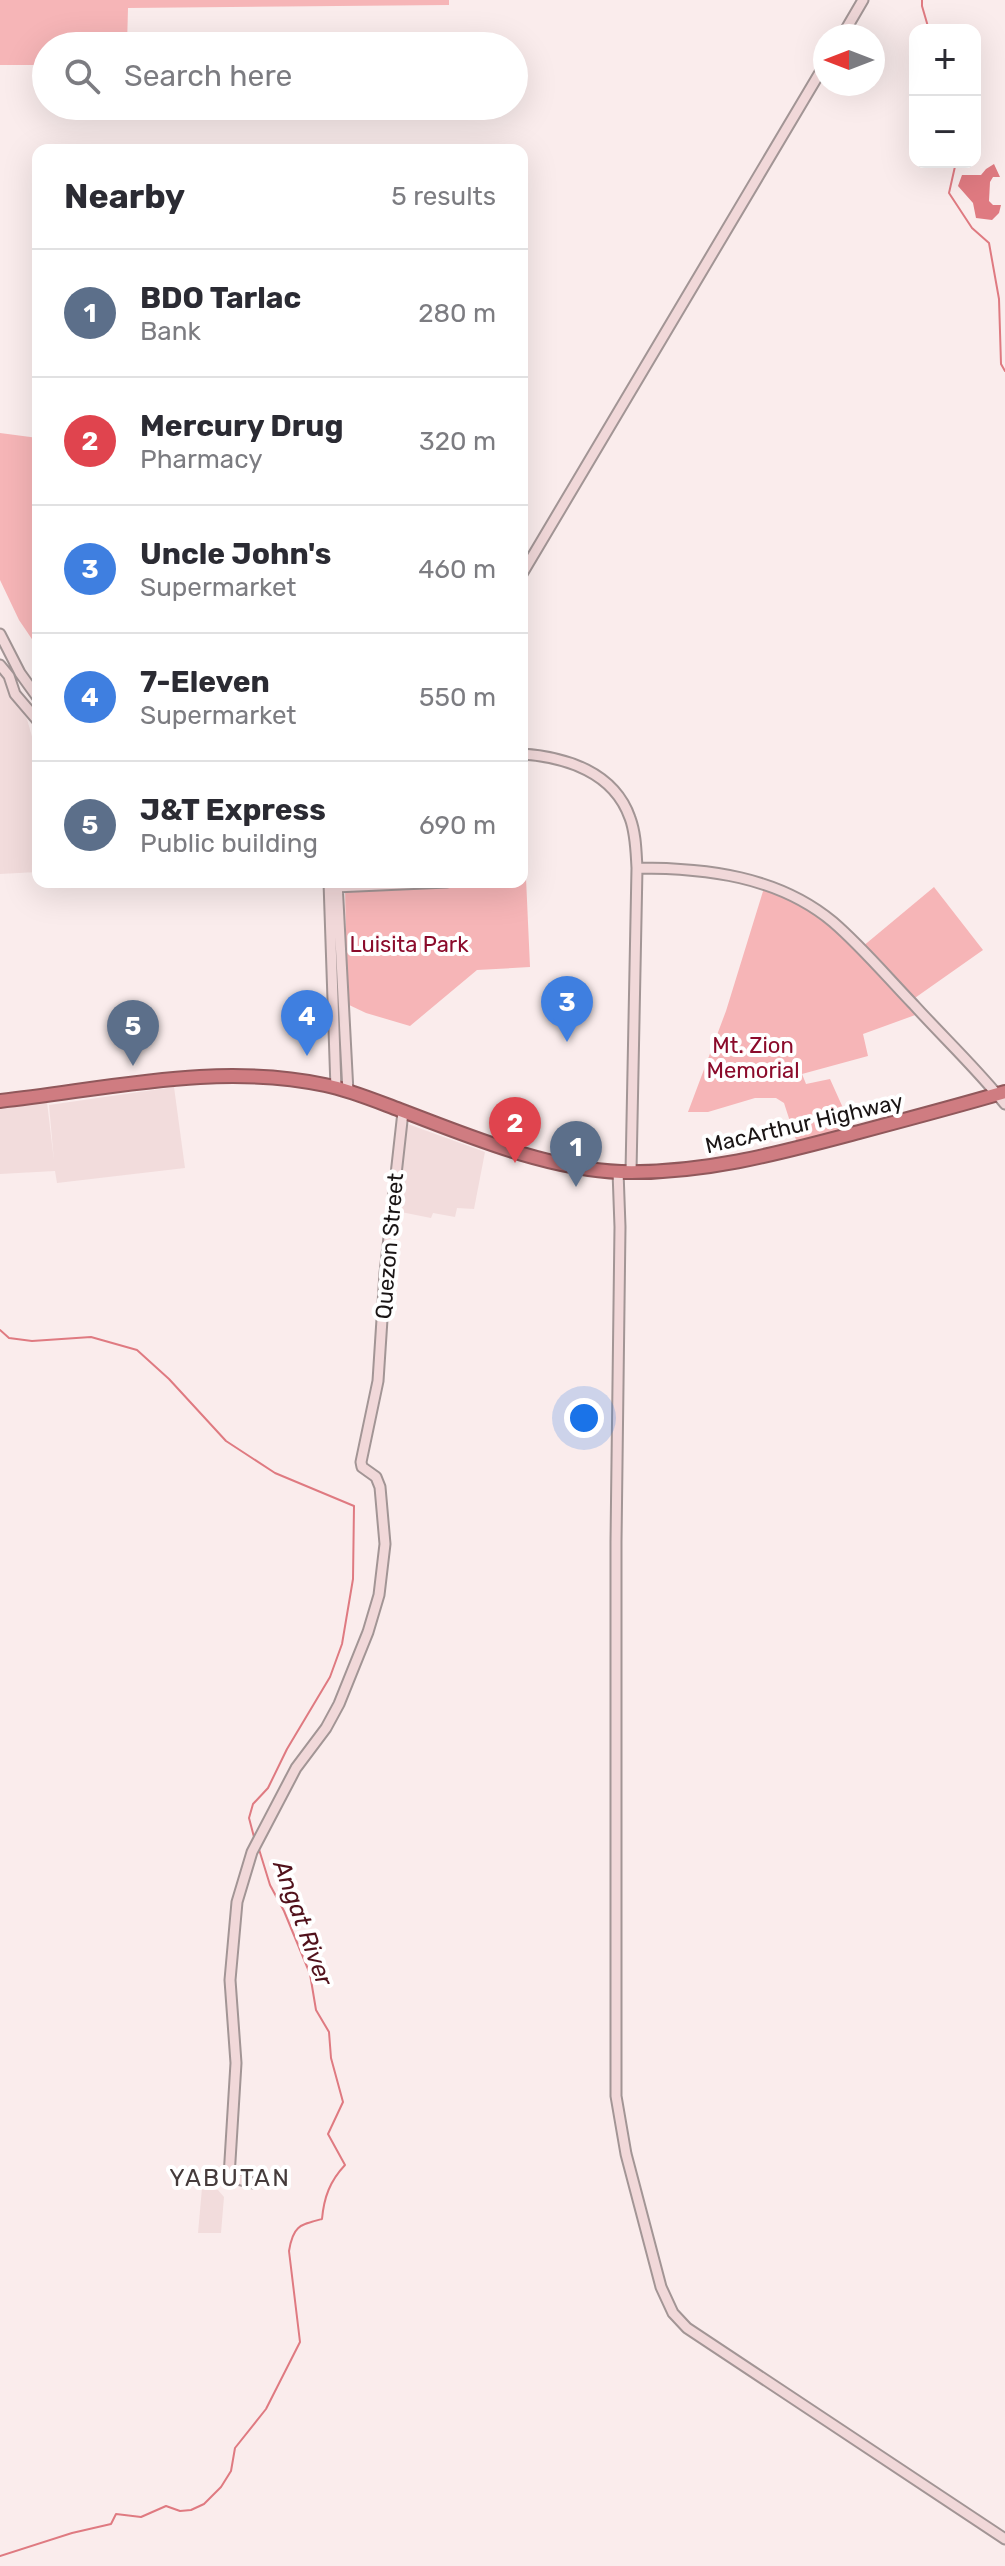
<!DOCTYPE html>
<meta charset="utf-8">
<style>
body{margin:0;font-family:Rubik,sans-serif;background:#f2f2f3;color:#2b2b33}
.controls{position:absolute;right:24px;top:24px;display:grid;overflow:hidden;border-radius:16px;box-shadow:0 8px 32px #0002}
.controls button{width:72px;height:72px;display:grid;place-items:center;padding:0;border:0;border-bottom:2px solid #e1e1e2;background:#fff;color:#2b2b33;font:40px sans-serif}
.compass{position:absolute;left:813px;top:24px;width:72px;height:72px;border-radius:50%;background:#fff;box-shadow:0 8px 32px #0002;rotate:270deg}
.you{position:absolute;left:584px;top:1418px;width:28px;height:28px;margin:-20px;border:6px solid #fff;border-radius:50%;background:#1a73e8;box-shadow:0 0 0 12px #1a73e833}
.badge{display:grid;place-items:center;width:52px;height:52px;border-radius:50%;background:#1a73e8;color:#fff;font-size:26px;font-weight:700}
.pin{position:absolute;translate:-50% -66px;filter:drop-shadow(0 2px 4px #0008)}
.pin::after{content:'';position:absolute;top:42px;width:28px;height:24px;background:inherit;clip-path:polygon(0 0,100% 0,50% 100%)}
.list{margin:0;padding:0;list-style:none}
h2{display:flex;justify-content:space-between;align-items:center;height:104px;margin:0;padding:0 32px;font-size:34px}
h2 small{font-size:26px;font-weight:400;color:#7c7c81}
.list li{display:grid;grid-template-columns:52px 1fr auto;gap:24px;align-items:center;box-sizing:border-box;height:128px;padding:0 32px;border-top:2px solid #e1e1e2}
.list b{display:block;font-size:30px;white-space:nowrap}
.list p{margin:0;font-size:26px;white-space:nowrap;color:#7c7c81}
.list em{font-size:26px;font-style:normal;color:#7c7c81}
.icon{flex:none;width:44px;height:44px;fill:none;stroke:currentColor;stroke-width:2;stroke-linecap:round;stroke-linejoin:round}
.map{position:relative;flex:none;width:1005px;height:2566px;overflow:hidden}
.search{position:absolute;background:#fff;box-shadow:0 8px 32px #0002;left:32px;top:32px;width:496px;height:88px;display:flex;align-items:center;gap:20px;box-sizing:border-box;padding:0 28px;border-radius:44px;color:#7c7c81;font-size:30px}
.panel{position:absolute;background:#fff;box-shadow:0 8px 32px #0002;left:32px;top:144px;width:496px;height:744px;border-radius:16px}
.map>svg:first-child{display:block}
.built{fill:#f2dcdc}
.green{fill:#f6b5b7}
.water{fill:#df7a81}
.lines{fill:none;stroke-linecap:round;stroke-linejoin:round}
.stream{stroke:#df7a81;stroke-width:2}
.secondary-casing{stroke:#a29595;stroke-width:13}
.highway-casing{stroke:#90585b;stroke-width:16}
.secondary{stroke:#f1d8d9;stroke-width:9}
.highway{stroke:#cf7c81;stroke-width:12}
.labels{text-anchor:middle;stroke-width:8;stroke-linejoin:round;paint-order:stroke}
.park-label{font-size:22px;fill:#8b0b2b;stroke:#fff}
.street-label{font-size:22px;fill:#1a1515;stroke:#fff}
.water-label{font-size:24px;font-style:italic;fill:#51111b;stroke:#fff}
.neighbourhood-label{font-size:24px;letter-spacing:2px;fill:#453b3b;stroke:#fff}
</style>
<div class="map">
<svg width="1005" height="2566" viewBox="0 0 1005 2566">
<rect width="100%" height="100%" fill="#faecec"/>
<!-- built -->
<path class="built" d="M0 669 5 673 15 701 27 719 38 758V872L0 874Z
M174 1087 185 1168 57 1183 55 1171 0 1174V1109L47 1102 54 1161 49 1105Z
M405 1123 485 1152 474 1209 457 1208 455 1217 433 1213 431 1218 396 1211Z
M202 2188 218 2190 224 2197 221 2233H198Z"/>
<!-- green -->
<path class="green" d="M0 0H449V5L128 8 127 46H46V65H0Z
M0 433 38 438V648L19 620 0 580Z
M522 878H526L530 967 477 970 410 1026 366 1013 347 1004 345 884 522 882Z
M934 887 983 950 912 1000 862 947Z
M764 888 801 905 847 940 918 1014 863 1034 868 1056 802 1074 806 1084 830 1079 852 1128 797 1143 784 1103 776 1098H755L708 1112H688L726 1011Z"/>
<!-- water -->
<path class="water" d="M994 164 1000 177H993L990 182 989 201 993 205H1001L999 213 992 220 976 218 973 203 958 186 962 175H981L986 169Z"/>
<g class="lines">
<!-- stream -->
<path class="stream" d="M922 0V6L929 30
M956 162 949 193 972 228 989 243 999 299 1001 364 1005 371
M0 1330 9 1338 32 1341 91 1337 137 1350 169 1379 226 1441 275 1473 354 1506 353 1579 342 1644 330 1677 287 1749 268 1788 253 1804 249 1818 254 1837
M0 2556 72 2533 111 2524 116 2514 141 2517 166 2506 180 2511 191 2510 204 2504 221 2487 231 2471 235 2448 266 2409 300 2342 289 2251C293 2226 299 2225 322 2219 324 2197 330 2181 345 2165L328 2134 343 2102 331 2058 329 2032 316 2010 310 1974 284 1911 270 1885 258 1846"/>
<defs>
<path id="secondary" d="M842 36 863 0
M522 574 825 64
M0 634 20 673 38 698
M0 665 9 676 15 694 38 721
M522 754C566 757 614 772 630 818 636 834 636 852 637 868L631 1172
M637 868C706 868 778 876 833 922 862 947 887 977 914 1005 944 1038 977 1069 1005 1104
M329 882 336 1088
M337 882 348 1092
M335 887 447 882
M618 1171 620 1227 616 1542V2096L626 2154 661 2287 673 2313 687 2328 1005 2539
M253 2183 229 2177 236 2063 230 1980 237 1902 252 1852 296 1768 326 1728 339 1704 368 1632 379 1595 385 1544 380 1487 376 1477 362 1467 361 1462 378 1381 385 1273 403 1112"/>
<path id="highway" d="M0 1101C108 1089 217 1062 325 1085 350 1090 376 1101 400 1110 469 1136 546 1169 621 1172 704 1174 780 1153 859 1132 908 1119 957 1106 1005 1092"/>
</defs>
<!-- secondary casing -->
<use href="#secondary" class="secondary-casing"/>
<!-- highway casing -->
<use href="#highway" class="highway-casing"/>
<!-- secondary -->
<use href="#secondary" class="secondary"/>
<!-- highway -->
<use href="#highway" class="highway"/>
</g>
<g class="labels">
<!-- park labels -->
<g class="park-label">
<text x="409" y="952">Luisita Park</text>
<text x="753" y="1053">Mt. Zion<tspan x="753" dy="25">Memorial</tspan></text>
</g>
<!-- street labels -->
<g class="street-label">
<text transform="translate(804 1123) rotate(-13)" y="8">MacArthur Highway</text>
<text transform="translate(389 1246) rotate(-85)" y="8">Quezon Street</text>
</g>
<!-- water labels -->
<g class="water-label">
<text transform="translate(303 1923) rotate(70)" y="8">Angat River</text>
</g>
<!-- neighbourhood labels -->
<g class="neighbourhood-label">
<text x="230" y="2186">YABUTAN</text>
</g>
</g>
</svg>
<div class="controls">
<button>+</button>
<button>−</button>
</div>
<svg class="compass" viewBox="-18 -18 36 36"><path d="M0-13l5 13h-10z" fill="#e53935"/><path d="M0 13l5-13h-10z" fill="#7c7c81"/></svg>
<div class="you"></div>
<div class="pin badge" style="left:576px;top:1187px;background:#5c6f8a">1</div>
<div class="pin badge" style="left:515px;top:1163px;background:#e0444e">2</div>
<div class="pin badge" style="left:567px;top:1042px;background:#3f7fe0">3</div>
<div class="pin badge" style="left:307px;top:1056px;background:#3f7fe0">4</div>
<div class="pin badge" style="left:133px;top:1066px;background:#5c6f8a">5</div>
<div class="search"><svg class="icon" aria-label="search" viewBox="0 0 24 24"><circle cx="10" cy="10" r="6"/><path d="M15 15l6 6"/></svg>Search here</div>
<section class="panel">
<h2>Nearby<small>5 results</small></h2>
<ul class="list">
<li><span class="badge" style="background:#5c6f8a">1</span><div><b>BDO Tarlac</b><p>Bank</p></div><em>280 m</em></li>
<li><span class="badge" style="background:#e0444e">2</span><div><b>Mercury Drug</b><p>Pharmacy</p></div><em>320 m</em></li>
<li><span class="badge" style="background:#3f7fe0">3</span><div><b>Uncle John's</b><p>Supermarket</p></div><em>460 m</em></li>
<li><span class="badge" style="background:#3f7fe0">4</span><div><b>7-Eleven</b><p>Supermarket</p></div><em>550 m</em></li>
<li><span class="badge" style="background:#5c6f8a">5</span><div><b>J&amp;T Express</b><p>Public building</p></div><em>690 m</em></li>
</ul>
</section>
</div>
